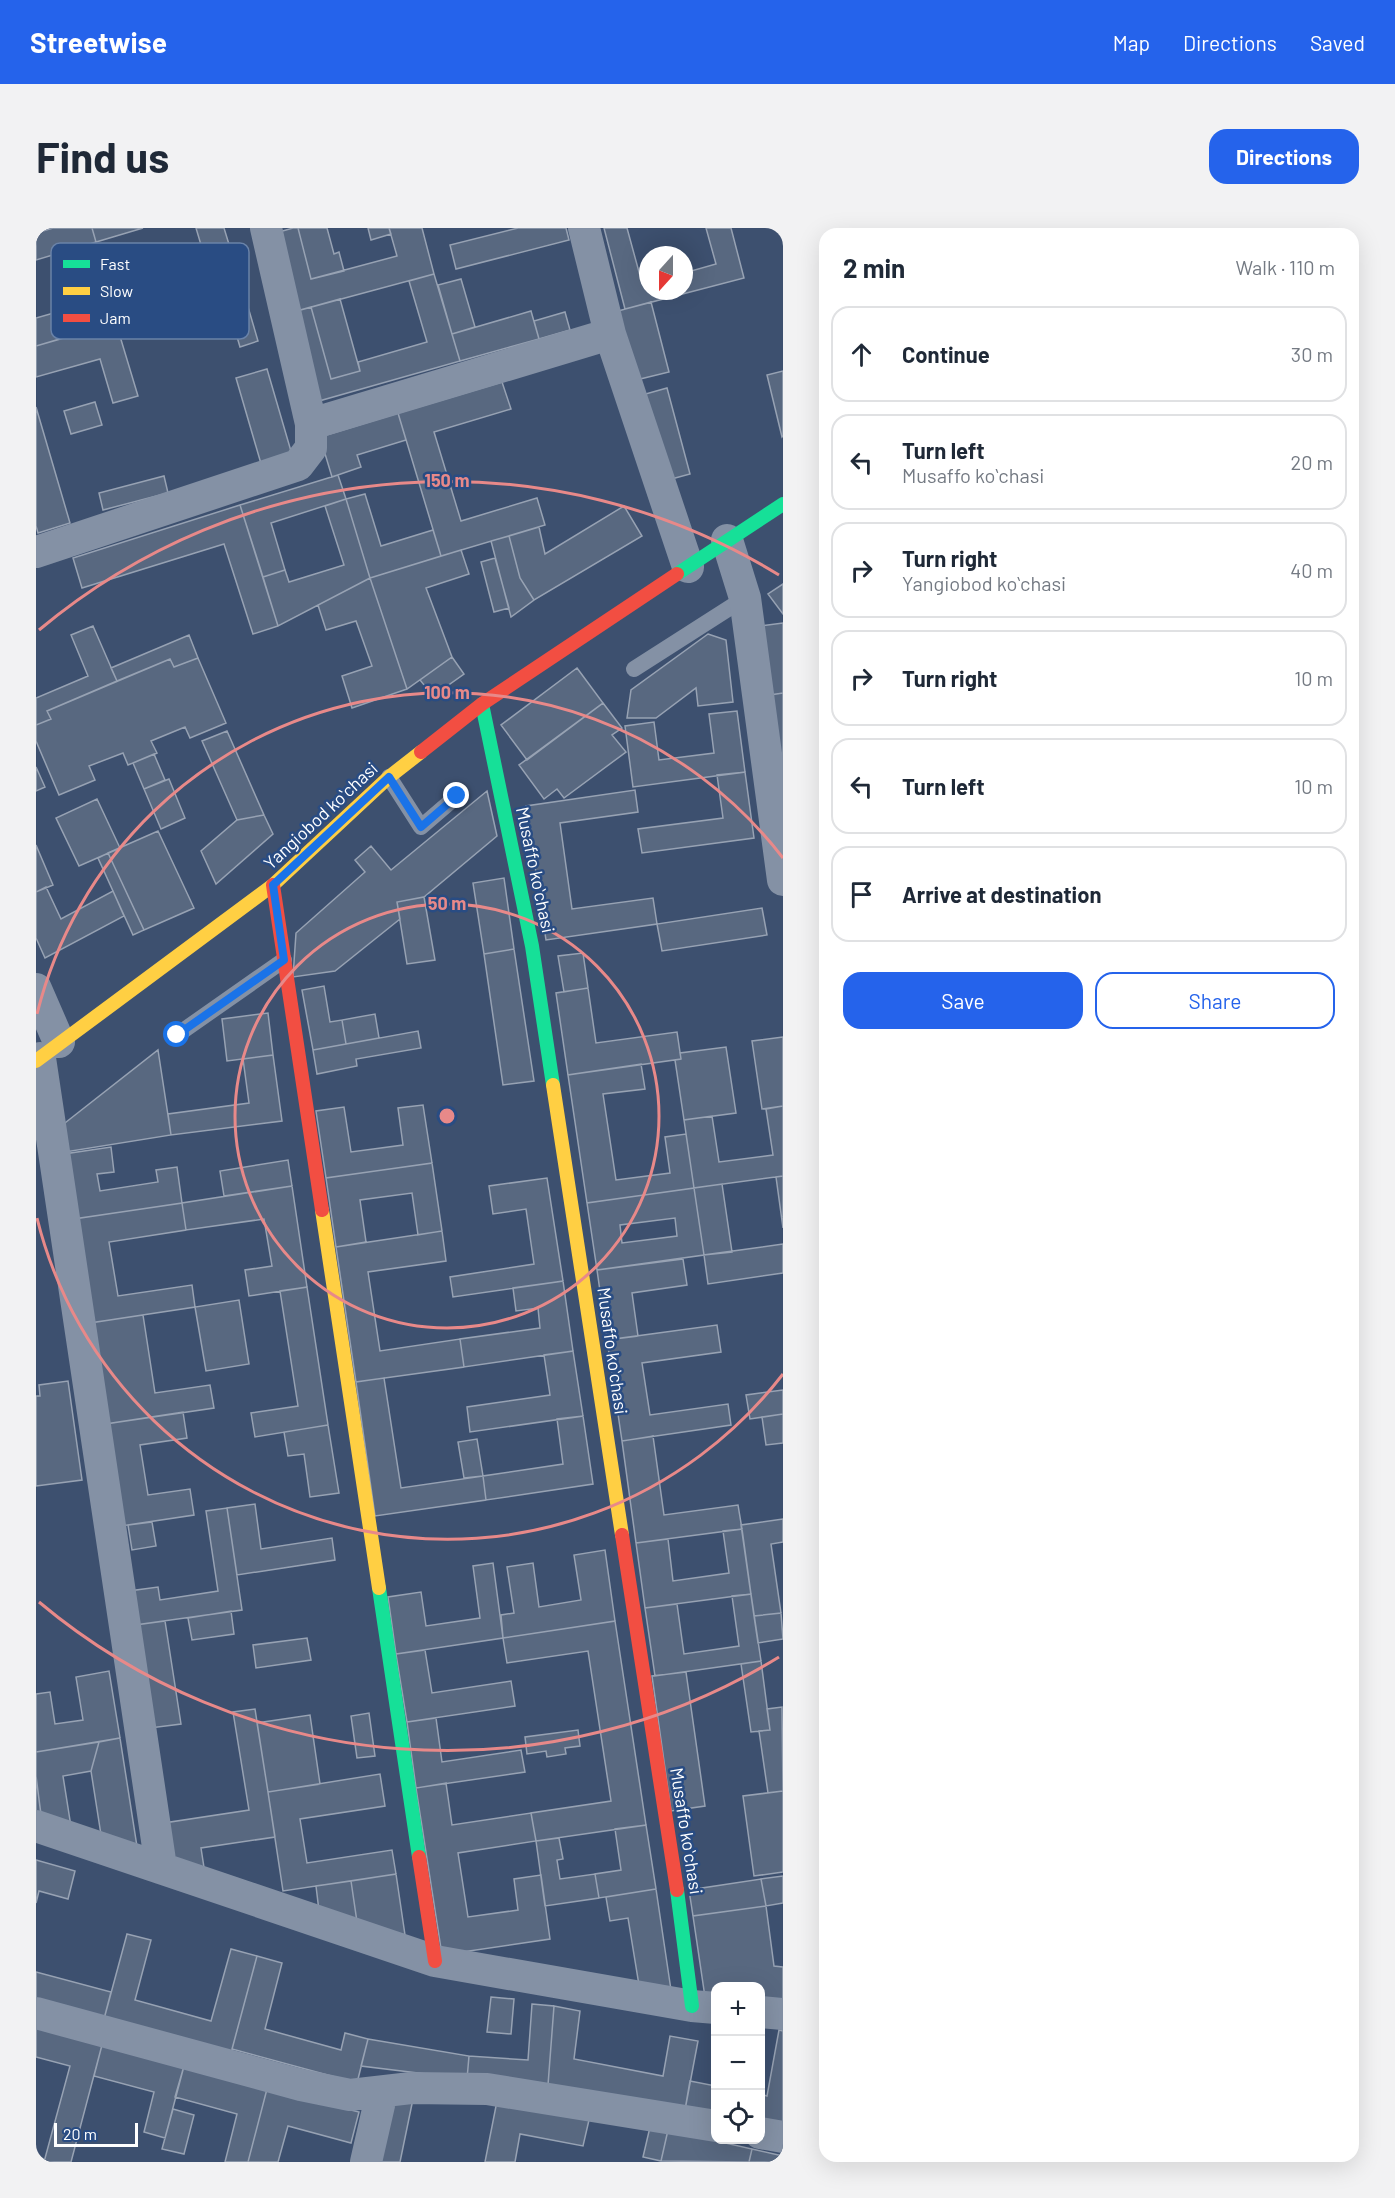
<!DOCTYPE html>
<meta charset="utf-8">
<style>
body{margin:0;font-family:Barlow,sans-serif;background:#f2f2f3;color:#1f2937}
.controls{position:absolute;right:18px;bottom:18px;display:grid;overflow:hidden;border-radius:12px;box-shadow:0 6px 24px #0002}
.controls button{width:54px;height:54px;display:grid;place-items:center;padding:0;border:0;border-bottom:2px solid #e0e1e3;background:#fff;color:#1f2937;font:30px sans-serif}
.compass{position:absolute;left:603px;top:18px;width:54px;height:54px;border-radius:50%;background:#fff;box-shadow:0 6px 24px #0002;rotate:201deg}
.scale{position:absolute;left:18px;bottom:15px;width:84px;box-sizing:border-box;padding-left:6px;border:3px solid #fff;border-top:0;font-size:16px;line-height:21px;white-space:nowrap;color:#fff;-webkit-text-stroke:4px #294c83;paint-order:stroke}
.stop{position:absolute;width:18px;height:18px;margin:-14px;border:4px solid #1a73e8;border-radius:50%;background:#fff}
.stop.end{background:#1a73e8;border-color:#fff;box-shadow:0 2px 6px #0008}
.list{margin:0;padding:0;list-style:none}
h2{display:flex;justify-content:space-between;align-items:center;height:78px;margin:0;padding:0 24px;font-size:26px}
h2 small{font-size:20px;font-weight:400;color:#747a83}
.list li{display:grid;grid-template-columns:39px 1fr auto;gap:18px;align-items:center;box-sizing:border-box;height:96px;margin:0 12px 12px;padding:0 12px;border:2px solid #e0e1e3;border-radius:18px}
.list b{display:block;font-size:22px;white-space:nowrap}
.list p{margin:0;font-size:20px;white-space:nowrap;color:#747a83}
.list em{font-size:20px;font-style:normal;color:#747a83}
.actions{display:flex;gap:12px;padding:18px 24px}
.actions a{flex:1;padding:14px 0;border:2px solid #2563eb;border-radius:18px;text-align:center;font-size:21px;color:#2563eb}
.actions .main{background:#2563eb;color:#fff}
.icon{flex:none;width:33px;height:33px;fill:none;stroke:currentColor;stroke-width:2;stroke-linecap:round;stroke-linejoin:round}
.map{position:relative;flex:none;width:747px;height:1934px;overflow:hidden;border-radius:18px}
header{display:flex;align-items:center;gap:36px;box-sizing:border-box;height:84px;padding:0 30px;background:#2563eb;color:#fff}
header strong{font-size:28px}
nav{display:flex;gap:33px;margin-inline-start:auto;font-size:21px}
.intro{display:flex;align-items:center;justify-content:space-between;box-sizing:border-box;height:144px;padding:0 36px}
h1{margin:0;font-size:42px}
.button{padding:15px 27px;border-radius:18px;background:#2563eb;color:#fff;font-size:21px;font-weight:700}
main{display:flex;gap:36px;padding:0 36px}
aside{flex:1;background:#fff;border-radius:18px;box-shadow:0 6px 24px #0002}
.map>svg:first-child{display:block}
.building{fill:#586880;stroke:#97a2b3;stroke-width:1.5;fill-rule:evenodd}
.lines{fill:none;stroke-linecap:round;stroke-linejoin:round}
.lane{stroke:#8491a5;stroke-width:16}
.street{stroke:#8491a5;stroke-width:32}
.fast{stroke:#16e098;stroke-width:14}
.slow{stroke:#ffcf43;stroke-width:14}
.jam{stroke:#f24e42;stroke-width:14}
.route{stroke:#1a73e8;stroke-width:8}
.ring{fill:none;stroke:#e88989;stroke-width:3}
.labels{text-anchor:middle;stroke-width:5;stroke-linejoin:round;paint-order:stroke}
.street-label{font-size:18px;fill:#fff;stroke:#294c83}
.key{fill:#294c83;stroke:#6982a8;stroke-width:1.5}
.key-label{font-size:16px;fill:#fff}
.centre{fill:#e88989;stroke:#294c83;stroke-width:3}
.ring-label{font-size:18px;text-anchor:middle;font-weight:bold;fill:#e88989;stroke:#294c83;stroke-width:5;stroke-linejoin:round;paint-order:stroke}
</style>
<header>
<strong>Streetwise</strong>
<nav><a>Map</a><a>Directions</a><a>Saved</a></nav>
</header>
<div class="intro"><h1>Find us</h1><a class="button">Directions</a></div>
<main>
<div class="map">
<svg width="747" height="1934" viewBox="0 0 747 1934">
<rect width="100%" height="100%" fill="#3d506f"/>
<!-- building -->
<path class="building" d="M17 0H56L60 14 0 32V5Z
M56 0H107L60 14Z
M160 0H188L207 62 186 69 177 36 171 37Z
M257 0H262L275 51 361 28 353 0H386L398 46 257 84 236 6Z
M262 0H291L298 26 303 24 308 43 275 51Z
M332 0H353L355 6 335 12Z
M482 0H530L533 12 420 41 414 17Z
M568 0H591L606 55 612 54V63H648V45L680 36 670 0H695L708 50 589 81Z
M398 46 424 133 283 173 257 84 275 79 295 151 324 143 322 134 391 114 373 53Z
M425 51 439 99 416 106 402 57Z
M207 62 222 113 204 119 189 68Z
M67 71 74 96 0 118V90Z
M304 71 324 143 295 151 275 79Z
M615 74 633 144 600 152 582 83Z
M495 83 503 111 424 133 416 106Z
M529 84 534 102 503 111 498 93Z
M80 95 102 168 77 175 64 131 0 149V118Z
M231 141 257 230 226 239 200 150Z
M747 143V208L746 209 731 147Z
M466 154 475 181 398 204 425 293 501 270 509 297 405 328 362 185Z
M631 160 654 246 628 253 606 167Z
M59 174 66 197 35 206 28 183Z
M0 179 34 295 2 305 0 298Z
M362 185 370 212 321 227 325 239 296 249 284 209Z
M302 247 310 271 235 295 249 342 227 349 204 277Z
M128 248 132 265 67 282 63 265Z
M329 266 345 318 397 302 405 328 334 350 310 271Z
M310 271 334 350 242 398 227 349 249 342 253 354 308 337 289 278Z
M204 277 242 398 217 406 188 316 46 360 37 330Z
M588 278 606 308 498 372 484 350 473 308 503 299 509 326Z
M473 308 484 350 498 372 475 389 455 313Z
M425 322 433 346 390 360 416 429 371 461 334 350Z
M459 330 473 380 458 384 445 334Z
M334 350 371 461 316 480 306 448 336 438 320 393 290 402 282 377Z
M747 356V386L732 366Z
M747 395V465L734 467 724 398Z
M57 398 81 453 11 483 15 491 0 497V470L52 448 35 407Z
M672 406 690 412 697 474 662 478 660 460 620 490H591L595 462Z
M153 407 162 430 138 439 134 431 81 453 75 440Z
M416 429 428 446 397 468 384 452Z
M162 430 190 495 154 510 149 499 115 513 121 525 92 537 87 525 53 538 59 552 23 567 0 513V497L15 491 11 483 134 431 138 439Z
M541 440 567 475 491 532 465 497Z
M747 465V532L743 533 734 467Z
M567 475 586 500 576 507 590 524 528 570 521 561 508 571 483 537Z
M701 483 709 544 597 559 589 498 618 494 623 532 678 525 673 486Z
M191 503 228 587 201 592 166 513Z
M118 526 129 552 108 561 97 535Z
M0 539 9 559 0 563Z
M709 544 718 610 606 625 602 601 687 590 681 547Z
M133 551 149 590 125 601 108 561Z
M599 562 602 584 524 595 536 681 617 670 621 696 510 712 490 578Z
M451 563 461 608 388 669 361 674 364 691 299 743 257 749 260 705 329 644 319 632 335 618 355 642Z
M61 571 84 620 43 638 20 590Z
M228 587 237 606 180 656 165 623 201 592Z
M122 603 158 680 108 702 72 625Z
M0 617 17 657 0 664Z
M72 625 108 702 97 707 62 630Z
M468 650 478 721 448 726 437 655Z
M10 659 25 691 77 663 88 688 9 730 0 710V664Z
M388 669 399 732 371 736 361 674Z
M726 680 731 707 626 723 621 696Z
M478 721 498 853 467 857 448 726Z
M547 725 552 760 528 764 522 728Z
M288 758 294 794 306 792 310 816 277 822 266 762Z
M552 760 560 815 641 804 645 831 532 847 520 765Z
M232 785 237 827 191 833 186 791Z
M339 786 343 810 310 816 306 792Z
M382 803 385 820 320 831 321 838 281 846 277 822Z
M747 809V878L726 881 716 813Z
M690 819 700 885 648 892 639 832 645 831 644 825Z
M122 822 135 907 23 925 20 902Z
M237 827 246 893 135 907 132 886 213 875 207 831Z
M605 836 609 861 567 866 580 952 634 945 629 909 650 906 658 960 551 975 532 847Z
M387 877 396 935 290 950 280 883 308 879 315 924 367 917 362 880Z
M747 878V948L658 960 648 892 676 888 683 934 737 927 730 881Z
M75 919 78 944 61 946 64 963 122 954 120 942 141 939 146 975 38 991 28 926Z
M252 932 256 958 188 968 184 943Z
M396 935 406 1003 382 1007 376 965 324 972 330 1014 300 1019 290 950Z
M747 948V1000L740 949Z
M511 950 527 1053 417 1069 414 1049 498 1036 490 981 457 986 453 958Z
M686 956 696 1024 668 1027 658 960Z
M256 958 271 1059 213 1068 209 1042 236 1038 228 991 150 1002 146 975Z
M658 960 668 1027 561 1042 551 975ZM639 990 641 1008 586 1015 584 997Z
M146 975 150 1002 73 1014 82 1068 156 1057 159 1079 54 1095 38 991Z
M406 1003 410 1033 332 1044 344 1123 424 1111 428 1139 320 1154 300 1019Z
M747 1016V1045L672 1056 668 1027Z
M647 1031 651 1057 596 1065 602 1108 571 1112 561 1042Z
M527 1053 537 1123 428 1139 424 1111 504 1100 502 1080 480 1083 477 1060Z
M271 1059 292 1197 219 1209 215 1185 262 1178 244 1063Z
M203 1072 213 1136 170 1143 159 1079Z
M107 1087 119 1165 174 1157 178 1180 70 1196 54 1095Z
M681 1097 685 1124 606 1135 614 1187 692 1176 695 1197 586 1213 571 1112Z
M537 1123 547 1188 434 1204 431 1179 514 1167 508 1127Z
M348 1150 365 1260 447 1248 450 1272 339 1288 320 1154Z
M32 1153 46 1252 0 1258V1168H4L3 1157Z
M747 1162V1186L714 1191 710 1167Z
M147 1184 151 1210 104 1217 112 1267 154 1261 158 1287 85 1298 70 1196Z
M747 1186V1215L730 1217 726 1189Z
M547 1188 557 1256 450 1272 447 1248 527 1236 521 1191Z
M292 1197 303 1265 274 1269 268 1226 252 1228 248 1204Z
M617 1208 628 1287 702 1277 706 1301 600 1315 586 1213Z
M441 1211 447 1248 428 1250 422 1214Z
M219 1276 225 1321 296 1310 299 1332 201 1347 191 1280Z
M191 1280 206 1382 99 1397 93 1363 122 1359 124 1372 182 1363 170 1283Z
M747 1291V1314L735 1316 745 1385 718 1388 705 1297Z
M116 1294 120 1318 96 1322 92 1297Z
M706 1301 715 1366 609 1380 600 1315 632 1311 637 1353 693 1345 687 1303Z
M569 1322 579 1393 467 1410 465 1387 478 1385 471 1339 497 1335 503 1379 545 1372 538 1327Z
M457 1335 467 1410 360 1426 352 1369 385 1364 390 1398 444 1390 437 1338Z
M715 1366 725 1433 619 1448 609 1380 641 1376 648 1426 703 1418 696 1368Z
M195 1383 198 1406 156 1412 152 1390Z
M745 1385 747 1411 722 1415 718 1388Z
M129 1393 145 1496 114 1500 99 1397Z
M579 1393 610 1597 500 1613 495 1585 575 1573 552 1423 471 1435 467 1410Z
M271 1410 275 1432 220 1440 217 1417Z
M389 1422 396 1465 475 1453 479 1478 371 1494 360 1426Z
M725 1433 734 1502 715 1504 705 1436Z
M73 1443 84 1510 0 1524V1466L14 1464 19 1496 47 1492 40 1449Z
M650 1444 669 1578 635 1583 616 1448Z
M746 1479 747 1563 732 1565 723 1503 734 1502 731 1481Z
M219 1481 239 1609 165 1620 169 1646 134 1635 128 1595 213 1582 197 1484Z
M333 1485 339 1528 321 1530 315 1488Z
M274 1487 284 1556 232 1564 221 1495Z
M400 1490 406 1534 485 1522 489 1544 380 1560 371 1494Z
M542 1502 544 1518 529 1520 530 1526 511 1529 510 1523 491 1526 489 1509Z
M84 1510 102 1625 66 1613 55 1543 63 1514Z
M63 1514 55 1543 27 1548 36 1605 6 1594 0 1548V1524Z
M344 1546 349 1578 264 1591 271 1635 356 1622 360 1646 247 1663 232 1564Z
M0 1555 1 1556 5 1587 0 1586Z
M410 1555 416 1597 495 1585 500 1613 422 1625 432 1689 482 1682 478 1651 505 1647 514 1711 406 1727 380 1560Z
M747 1563V1644L718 1648 707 1568Z
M610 1597 620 1661 563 1670 559 1646 585 1642 579 1601Z
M523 1610 527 1631 521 1632 524 1651 559 1646 563 1670 509 1678 500 1613Z
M0 1632 39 1643 32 1671 3 1663 0 1675Z
M360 1646 369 1707 321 1694 315 1653Z
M747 1648V1675L730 1678 725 1651Z
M725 1651 730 1678 657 1688 653 1662Z
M315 1653 321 1694 283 1683 280 1658Z
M620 1661 635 1762 603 1757 592 1690 574 1693 570 1669Z
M730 1678 738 1738 747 1739V1775L724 1773V1758H680V1770L669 1769 657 1688Z
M91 1706 115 1712 99 1772 175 1793 195 1721 221 1728 195 1825 68 1791Z
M221 1728 246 1735 229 1801 305 1822 309 1805 332 1811 321 1855 196 1821Z
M0 1744 75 1764 68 1791 0 1773Z
M455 1769 478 1771 475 1806 451 1804Z
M496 1776 518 1778 512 1857 431 1851 433 1828 492 1832Z
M518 1778 544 1783 538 1831 627 1848 634 1808 662 1813 649 1882 512 1857Z
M0 1799 66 1817 35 1934H8L34 1838 0 1829Z
M743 1802 747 1803V1901L724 1897V1866L731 1868Z
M332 1811 433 1828 431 1851 325 1838Z
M66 1817 148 1838 129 1910 108 1904 118 1864 58 1848Z
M148 1838 231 1861 212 1934H189L201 1886 139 1869Z
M654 1853 680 1858V1888L649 1882Z
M231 1861 323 1884 315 1915 252 1898 242 1934H212Z
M351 1866 377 1871 364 1934H337Z
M461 1873 553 1892 547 1918 484 1906 479 1934H449Z
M137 1881 158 1887 148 1926 126 1921Z
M614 1899 632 1902 625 1933 607 1929Z
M632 1902 716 1921 713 1934 625 1933Z
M716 1921 747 1928V1934H713Z"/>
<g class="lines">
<!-- lane -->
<path class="lane" d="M598 441 709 370
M353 549 385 599 421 568
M141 807 248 732"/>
<!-- street -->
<path class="street" d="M230 0 275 196
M574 106 652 339
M691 312 709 370 747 652
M0 324 262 237 275 220V196L574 106 548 0
M0 761 23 814
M4 830 125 1639
M0 1598 399 1733 656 1778 680 1780
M724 1784 747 1786
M0 1785 265 1857 314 1867 375 1860 451 1861 680 1898
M724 1905 747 1909
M330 1934 346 1864"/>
<!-- fast -->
<path class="fast" d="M641 346 747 276
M446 476 496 718 517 857
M343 1360 383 1629
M641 1662 656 1778"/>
<!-- slow -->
<path class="slow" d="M0 833 237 657 353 549 385 524
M517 857 586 1307
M286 982 343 1360"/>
<!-- jam -->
<path class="jam" d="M385 524 446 476 641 346
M237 657 286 982
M586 1307 641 1662
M383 1629 399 1733"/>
</g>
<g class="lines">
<!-- route -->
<path class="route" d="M141 807 248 732 237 657 353 549 385 599 421 568"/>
</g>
<!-- distance rings -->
<g class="ring">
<circle cx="411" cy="888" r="212"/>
<path d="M747 1146A423 423 0 0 1 1 990M1 786A423 423 0 0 1 747 630"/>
<path d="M743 1429A635 635 0 0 1 3 1374M3 402A635 635 0 0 1 743 347"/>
</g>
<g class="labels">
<!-- street labels -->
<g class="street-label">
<text transform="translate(285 588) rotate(-43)" y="6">Yangiobod koʻchasi</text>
<text transform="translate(499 642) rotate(78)" y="6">Musaffo koʻchasi</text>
<text transform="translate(576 1123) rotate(82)" y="6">Musaffo koʻchasi</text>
<text transform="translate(650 1603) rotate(81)" y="6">Musaffo koʻchasi</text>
</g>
</g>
<!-- legend -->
<rect x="15" y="15" width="198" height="96" rx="9" class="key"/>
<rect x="27" y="32" width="27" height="8" fill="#16e098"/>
<rect x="27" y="59" width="27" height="8" fill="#ffcf43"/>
<rect x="27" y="86" width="27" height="8" fill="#f24e42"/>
<g class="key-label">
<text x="64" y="42">Fast</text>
<text x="64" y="69">Slow</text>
<text x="64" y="96">Jam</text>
</g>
<circle cx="411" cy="888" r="9" class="centre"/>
<g class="ring-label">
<text x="411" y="259">150 m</text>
<text x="411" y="471">100 m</text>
<text x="411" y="682">50 m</text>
</g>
</svg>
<div class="controls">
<button>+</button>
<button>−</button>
<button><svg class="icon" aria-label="locate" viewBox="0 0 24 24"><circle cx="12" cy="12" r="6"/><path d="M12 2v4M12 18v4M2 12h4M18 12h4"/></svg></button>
</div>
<svg class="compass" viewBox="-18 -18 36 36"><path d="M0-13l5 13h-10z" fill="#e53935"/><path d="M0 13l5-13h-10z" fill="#747a83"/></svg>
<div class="scale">20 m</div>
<div class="stop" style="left:141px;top:807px"></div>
<div class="stop end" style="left:421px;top:568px"></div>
</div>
<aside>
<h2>2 min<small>Walk · 110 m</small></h2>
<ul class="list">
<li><svg class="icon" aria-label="ahead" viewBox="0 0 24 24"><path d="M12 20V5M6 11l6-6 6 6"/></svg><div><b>Continue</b></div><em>30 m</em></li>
<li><svg class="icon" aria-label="left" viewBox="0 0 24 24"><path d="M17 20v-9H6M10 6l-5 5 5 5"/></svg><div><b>Turn left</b><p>Musaffo koʻchasi</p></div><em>20 m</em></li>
<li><svg class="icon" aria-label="right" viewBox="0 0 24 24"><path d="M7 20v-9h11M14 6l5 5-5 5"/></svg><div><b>Turn right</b><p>Yangiobod koʻchasi</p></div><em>40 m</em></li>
<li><svg class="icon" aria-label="right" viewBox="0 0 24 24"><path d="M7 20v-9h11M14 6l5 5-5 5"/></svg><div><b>Turn right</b></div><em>10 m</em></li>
<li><svg class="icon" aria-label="left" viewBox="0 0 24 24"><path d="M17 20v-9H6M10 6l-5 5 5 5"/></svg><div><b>Turn left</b></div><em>10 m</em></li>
<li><svg class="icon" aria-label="arrive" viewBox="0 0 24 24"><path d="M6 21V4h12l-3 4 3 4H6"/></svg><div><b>Arrive at destination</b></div></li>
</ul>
<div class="actions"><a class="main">Save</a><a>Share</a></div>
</aside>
</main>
